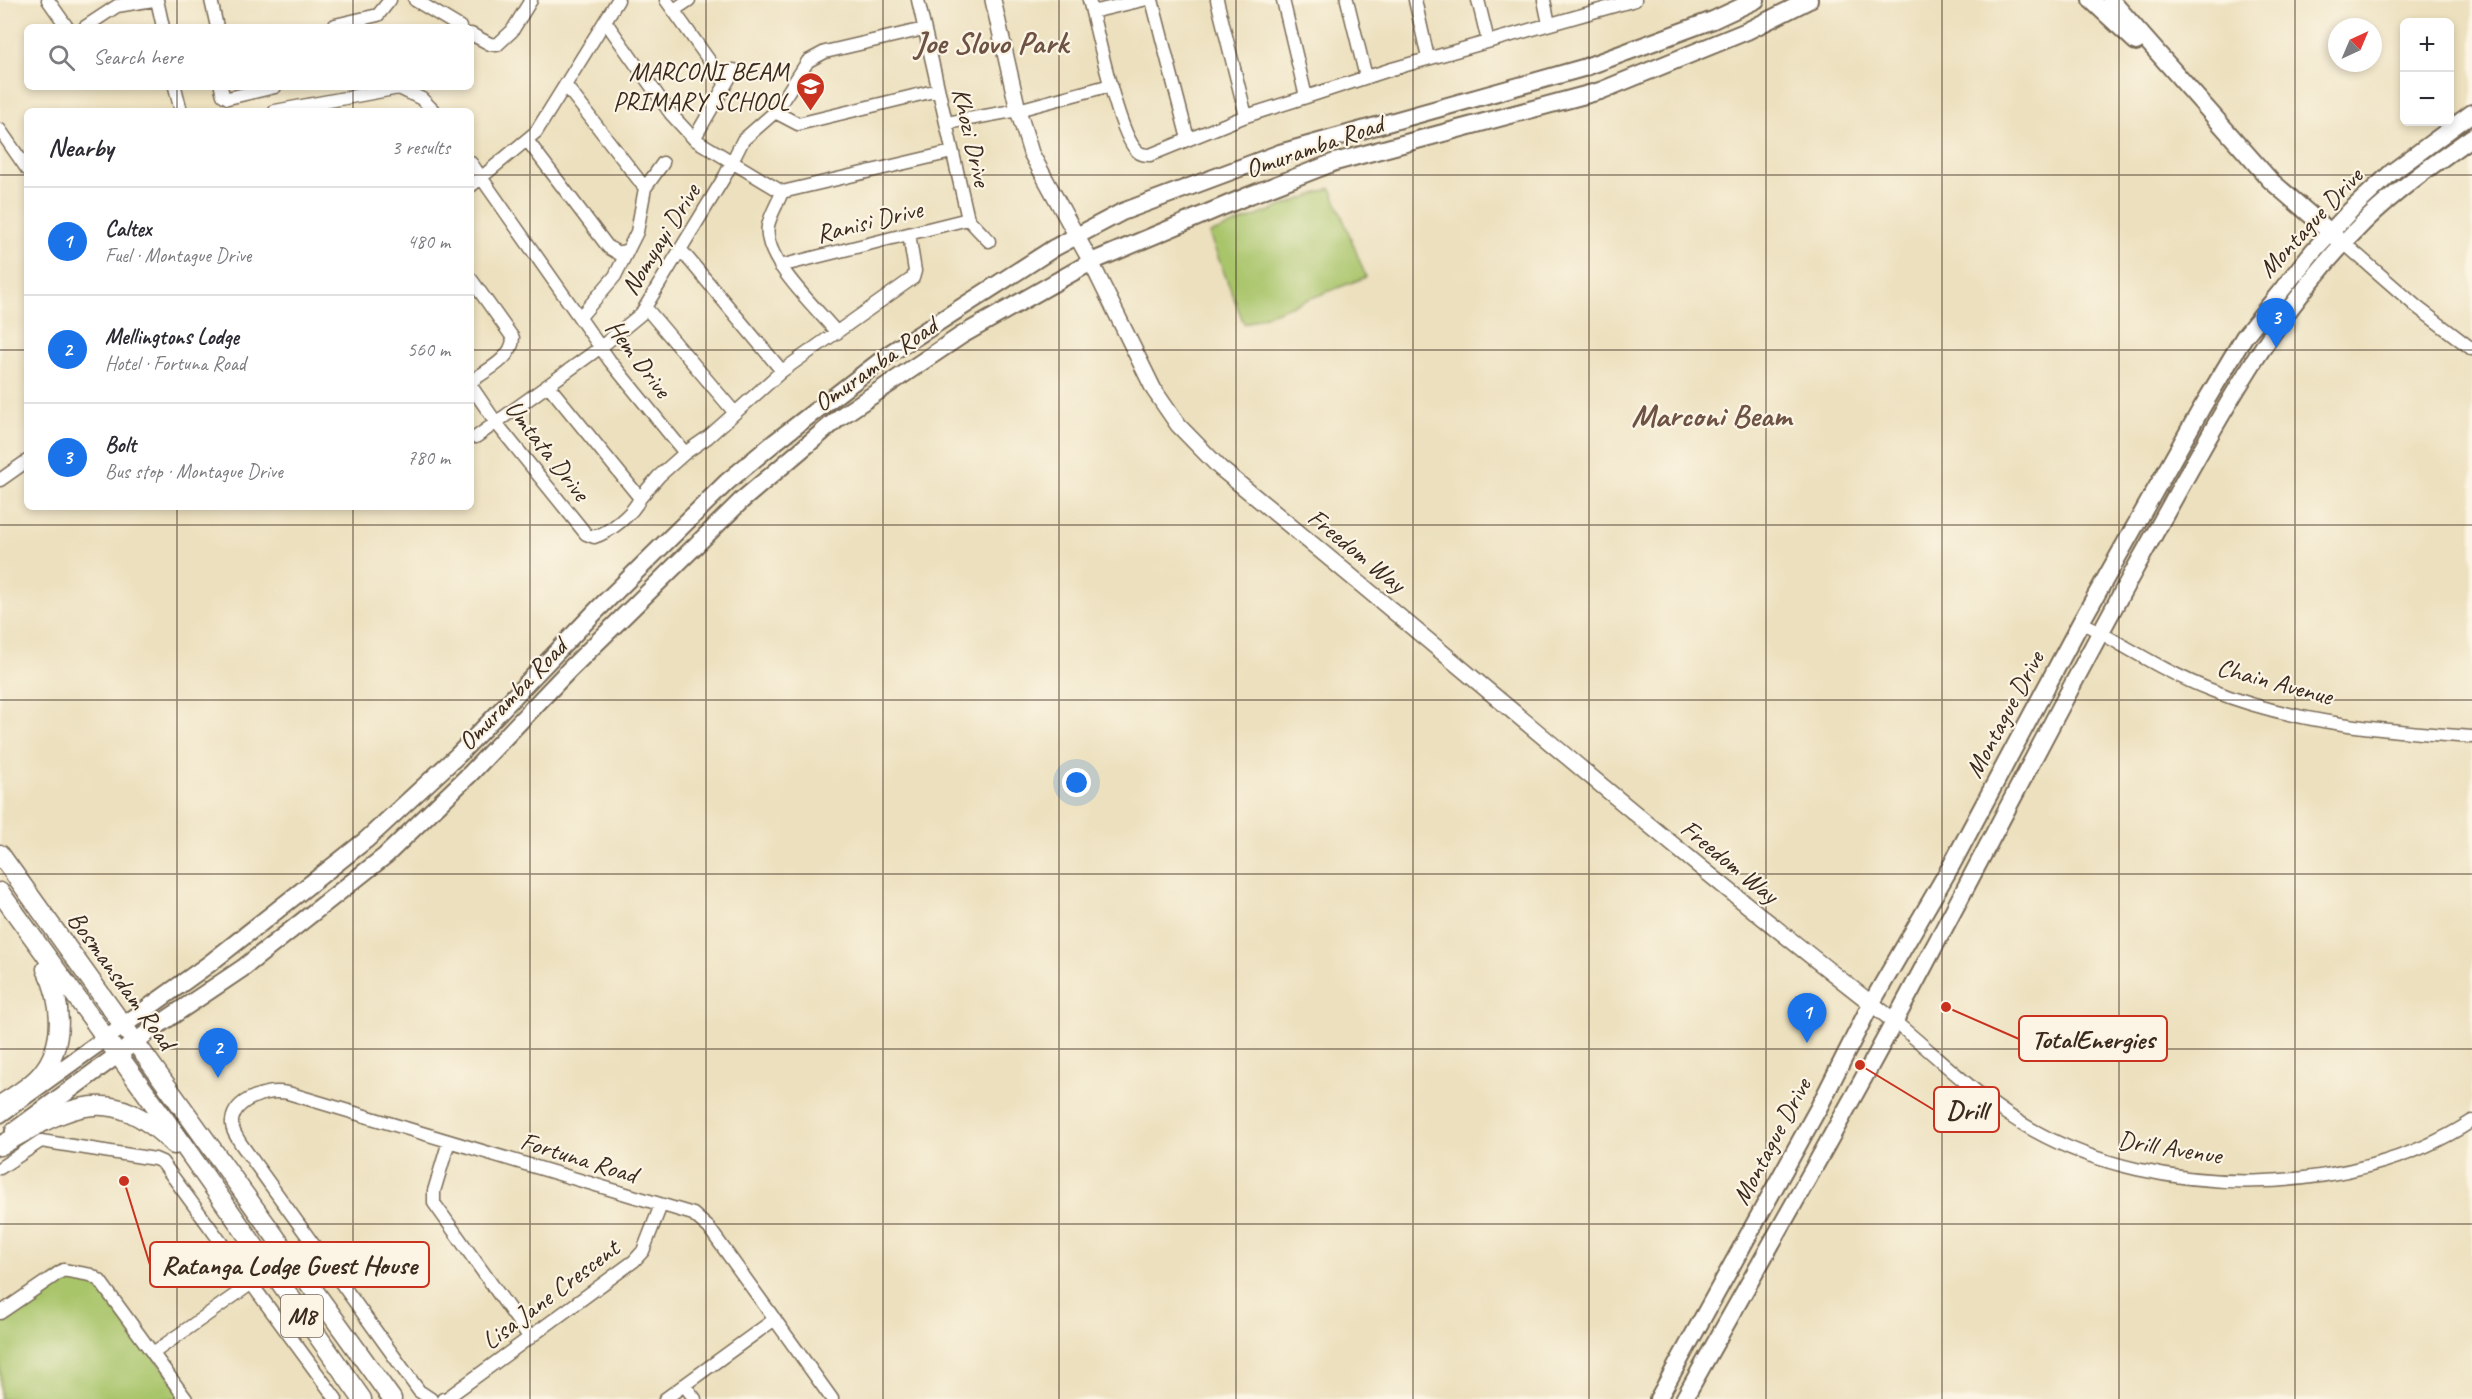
<!DOCTYPE html>
<meta charset="utf-8">
<style>
body{margin:0;font-family:Caveat,sans-serif;background:#f2f2f3;color:#2b2b33}
.controls{position:absolute;right:18px;top:18px;display:grid;overflow:hidden;border-radius:9px;box-shadow:0 3px 9px #0003}
.controls button{width:54px;height:54px;display:grid;place-items:center;padding:0;border:0;border-bottom:2px solid #e1e1e2;background:#fff;color:#2b2b33;font:30px sans-serif}
.compass{position:absolute;left:2328px;top:18px;width:54px;height:54px;border-radius:50%;background:#fff;box-shadow:0 3px 9px #0003;rotate:44deg}
.you{position:absolute;left:1077px;top:783px;width:21px;height:21px;margin:-15px;border:4px solid #fff;border-radius:50%;background:#1a73e8;box-shadow:0 0 0 9px #1a73e833}
.badge{display:grid;place-items:center;width:39px;height:39px;border-radius:50%;background:#1a73e8;color:#fff;font-size:20px;font-weight:700}
.pin{position:absolute;translate:-50% -50px;filter:drop-shadow(0 2px 3px #0008)}
.pin::after{content:'';position:absolute;top:32px;width:21px;height:18px;background:inherit;clip-path:polygon(0 0,100% 0,50% 100%)}
.list{margin:0;padding:0;list-style:none}
h2{display:flex;justify-content:space-between;align-items:center;height:78px;margin:0;padding:0 24px;font-size:26px}
h2 small{font-size:20px;font-weight:400;color:#7c7c81}
.list li{display:grid;grid-template-columns:39px 1fr auto;gap:18px;align-items:center;box-sizing:border-box;height:108px;padding:0 24px;border-top:2px solid #e1e1e2}
.list b{display:block;font-size:22px;white-space:nowrap}
.list p{margin:0;font-size:20px;white-space:nowrap;color:#7c7c81}
.list em{font-size:20px;font-style:normal;color:#7c7c81}
.icon{flex:none;width:33px;height:33px;fill:none;stroke:currentColor;stroke-width:2;stroke-linecap:round;stroke-linejoin:round}
.map{position:relative;flex:none;width:2472px;height:1399px;overflow:hidden}
.search{position:absolute;background:#fff;box-shadow:0 3px 9px #0003;left:24px;top:24px;width:450px;height:66px;display:flex;align-items:center;gap:15px;box-sizing:border-box;padding:0 21px;border-radius:9px;color:#7c7c81;font-size:22px}
.panel{position:absolute;background:#fff;box-shadow:0 3px 9px #0003;left:24px;top:108px;width:450px;height:402px;border-radius:9px}
.map>svg:first-child{display:block}
.green{fill:#a9c56b;stroke:#727844;stroke-width:1.5}
.lines{fill:none;stroke-linecap:round;stroke-linejoin:round}
.minor-casing{stroke:#796a56;stroke-width:15}
.tertiary-casing{stroke:#796a56;stroke-width:18}
.secondary-casing{stroke:#796a56;stroke-width:20}
.primary-casing{stroke:#796a56;stroke-width:21}
.minor{stroke:#fff;stroke-width:12}
.tertiary{stroke:#fff;stroke-width:15}
.secondary{stroke:#fff;stroke-width:16}
.primary{stroke:#fff;stroke-width:18}
.grid{fill:none;stroke:#3b2a1e;stroke-width:1.5;stroke-opacity:0.55}
.labels{text-anchor:middle;stroke-width:4.5;stroke-linejoin:round;paint-order:stroke}
.shield{fill:#fcf5e5;stroke:#75675a;stroke-width:1.5}
.shield-label{font-size:24px;font-weight:bold;fill:#3b2a1e}
.poi-label{font-size:26px;fill:#3b2a1e;stroke:#fcf5e5;text-anchor:end}
.street-label{font-size:26px;fill:#3b2a1e;stroke:#fcf5e5}
.district-label{font-size:32px;font-weight:bold;fill:#6e5344;stroke:#fcf5e5}
.leader{fill:none;stroke:#c8321e;stroke-width:2}
.callout-dot{fill:#c8321e;stroke:#fcf5e5;stroke-width:2}
.callout{fill:#fcf5e5;stroke:#c8321e;stroke-width:2}
.callout-label{font-size:27px;text-anchor:middle;font-weight:bold;fill:#3b2a1e}
</style>
<div class="map">
<svg width="2472" height="1399" viewBox="0 0 2472 1399">
<rect width="100%" height="100%" fill="#fcf5e5"/>
<filter id="ink" filterUnits="userSpaceOnUse"><feTurbulence type="fractalNoise" baseFrequency=".0167" numOctaves="2"/><feDisplacementMap in="SourceGraphic" scale="12" xChannelSelector="R" yChannelSelector="G"/><feConvolveMatrix kernelMatrix="1 2 1 2 8 2 1 2 1" color-interpolation-filters="sRGB"/></filter>
<filter id="wash" filterUnits="userSpaceOnUse"><feTurbulence type="fractalNoise" baseFrequency=".008" numOctaves="4" result="noise"/><feDisplacementMap in="SourceGraphic" scale="24" xChannelSelector="R" yChannelSelector="G"/><feGaussianBlur stdDeviation="1.35" result="paint"/><feColorMatrix in="noise" values="0 0 0 0 0 0 0 0 0 0 0 0 0 0 0 0 0 1.4 0 .05"/><feComposite in="paint" operator="in"/></filter>
<g filter="url(#wash)">
<rect width="100%" height="100%" fill="#ece0be"/>
<!-- green -->
<path class="green" d="M1331 188 1366 277 1244 324 1209 234Z
M60 1274 93 1277 187 1399H0V1315Z"/>
</g>
<g filter="url(#ink)">
<g class="lines">
<defs>
<path id="minor" d="M48 0 67 27
M157 0 163 27
M211 0 217 27
M415 0 460 27
M666 0 726 84
M918 0 968 219 989 241
M1089 0C1097 30 1118 133 1137 151 1141 155 1145 155 1150 155L1246 116
M1152 0 1188 139
M1217 0 1246 116 1306 97 1283 0
M1347 0 1366 77
M1415 0 1428 58
M1478 0 1488 41
M1544 0 1549 24
M674 10 689 0
M1092 12 1143 0
M605 21 671 114 694 139 782 192
M335 25 378 15 390 0
M85 27 117 6 153 0
M471 34 490 44 497 45 512 31 531 0
M566 86 645 188
M175 87 181 111
M221 87 223 95 228 98 275 87
M1306 97 1392 69 1635 0
M275 111 399 88 422 99 434 111
M775 112 798 124 938 90
M947 123 1018 110 1111 85
M0 130 27 169
M694 139 734 70
M527 140 608 247 618 253 628 250
M471 163 610 361 685 453 659 476 640 498
M471 186 536 132 618 0
M782 192 952 152
M782 192C778 203 770 215 768 226 762 259 817 308 837 333
M2345 244 2417 307 2472 349
M681 250 782 371
M780 266 968 219
M471 279 513 338C513 358 486 371 471 381
M646 308 735 413 708 437 685 453
M580 317 615 276 637 232 645 188 663 163
M471 386 497 424 586 534 594 537C610 532 633 514 640 498L548 385
M735 413 782 371 913 278 915 271 909 234
M476 437 601 347 641 314 725 176 743 140 775 112 808 61 825 52 924 29
M0 480 27 461
M2081 622C2124 645 2166 673 2211 690 2292 723 2385 731 2472 737
M1894 1021C1941 1059 1980 1101 2033 1130 2158 1200 2351 1200 2472 1121
M449 1141 434 1191V1203L530 1338
M0 1168 41 1141 155 1159 162 1162 336 1399
M0 1313 63 1270 91 1275 100 1281 186 1399
M153 1353 252 1283
M684 1385 695 1399
M431 1399 419 1391 241 1144C237 1137 231 1130 232 1121 235 1098 269 1089 288 1093L693 1214 709 1228 832 1399
M443 1399 447 1398 634 1261 643 1251 661 1205
M665 1399 775 1319"/>
<path id="tertiary" d="M993 0 1018 110 1031 153 1091 262 1154 390 1178 425 1220 468C1446 652 1664 844 1894 1021"/>
<path id="secondary" d="M2091 0 2136 42
M2111 0 2270 180 2337 238
M0 1114 209 964 366 840 458 755 597 610 727 482 775 442 892 352 1054 248 1122 212 1280 153 1583 68 1713 20 1756 0
M14 1131 154 1028 243 968 385 856 471 773 569 670 741 501 840 417 962 335 1091 262 1250 195 1335 162 1600 91 1747 31 1809 0
M1658 1399 1819 1107 1871 1004 1951 866 2081 622 2201 409 2244 337 2313 251 2351 210 2391 173 2472 113
M1684 1399C1767 1250 1853 1102 1932 951 2002 820 2069 688 2141 558 2207 441 2268 316 2365 221 2398 189 2435 163 2472 137"/>
<path id="primary" d="M0 854 392 1399
M0 892 177 1136 362 1399
M0 1105C14 1096 30 1087 41 1074 66 1045 62 1001 46 969
M0 1146C68 1107 110 1080 174 1145"/>
</defs>
<!-- minor casing -->
<use href="#minor" class="minor-casing"/>
<!-- tertiary casing -->
<use href="#tertiary" class="tertiary-casing"/>
<!-- secondary casing -->
<use href="#secondary" class="secondary-casing"/>
<!-- primary casing -->
<use href="#primary" class="primary-casing"/>
<!-- minor -->
<use href="#minor" class="minor"/>
<!-- tertiary -->
<use href="#tertiary" class="tertiary"/>
<!-- secondary -->
<use href="#secondary" class="secondary"/>
<!-- primary -->
<use href="#primary" class="primary"/>
</g>
</g>
<!-- grid -->
<path class="grid" d="M177 0V27M353 0V27M530 0V1399M706 0V1399M883 0V1399M1059 0V1399M1236 0V1399M1413 0V1399M1589 0V1399M1766 0V1399M1942 0V1399M2119 0V1399M2295 0V1399M177 87V111M353 87V111M0 175H27M471 175H2472M0 350H27M471 350H2472M177 507V1399M353 507V1399M0 525H2472M0 700H2472M0 874H2472M0 1049H2472M0 1224H2472"/>
<!-- icons -->
<defs>
<symbol id="school-pin" viewBox="-11 -11 22 30"><path d="M0 17L-7.5 6A9.5 9.5 0 1 1 7.5 6Z" fill="#c8321e" stroke="#fcf5e5"/><path d="M0-5L7-2L0 1L-7-2ZM-4 1L0 2.5L4 1V4Q0 6-4 4Z" fill="#fff"/></symbol>
</defs>
<g fill-rule="evenodd">
<use href="#school-pin" x="794" y="70" width="33" height="45"/>
</g>
<g class="labels">
<!-- shield labels -->
<rect class="shield" x="281" y="1295" width="42" height="42" rx="4.5"/>
<g class="shield-label">
<text x="302" y="1324">M8</text>
</g>
<!-- poi labels -->
<g class="poi-label">
<text x="789" y="80">MARCONI BEAM<tspan x="789" dy="30">PRIMARY SCHOOL</tspan></text>
</g>
<!-- street labels -->
<g class="street-label">
<text transform="translate(972 137) rotate(77)" y="9">Khozi Drive</text>
<text transform="translate(1314 146) rotate(-19)" y="9">Omuramba Road</text>
<text transform="translate(869 221) rotate(-14)" y="9">Ranisi Drive</text>
<text transform="translate(2310 222) rotate(-47)" y="9">Montague Drive</text>
<text transform="translate(660 239) rotate(-58)" y="9">Nomyayi Drive</text>
<text transform="translate(639 358) rotate(53)" y="9">Hem Drive</text>
<text transform="translate(875 364) rotate(-35)" y="9">Omuramba Road</text>
<text transform="translate(548 450) rotate(52)" y="9">Umtata Drive</text>
<text transform="translate(1357 550) rotate(39)" y="9">Freedom Way</text>
<text transform="translate(2275 681) rotate(15)" y="9">Chain Avenue</text>
<text transform="translate(512 694) rotate(-46)" y="9">Omuramba Road</text>
<text transform="translate(2004 714) rotate(-62)" y="9">Montague Drive</text>
<text transform="translate(1730 861) rotate(39)" y="9">Freedom Way</text>
<text transform="translate(122 980) rotate(54)" y="9">Bosmansdam Road</text>
<text transform="translate(1771 1141) rotate(-62)" y="9">Montague Drive</text>
<text transform="translate(2170 1147) rotate(9)" y="9">Drill Avenue</text>
<text transform="translate(579 1157) rotate(17)" y="9">Fortuna Road</text>
<text transform="translate(550 1294) rotate(-37)" y="9">Lisa Jane Crescent</text>
</g>
<!-- district labels -->
<g class="district-label">
<text x="991" y="53">Joe Slovo Park</text>
<text x="1711" y="426">Marconi Beam</text>
</g>
</g>
<!-- callouts -->
<path class="leader" d="M1946 1007L2019 1039M1860 1065L1934 1110M124 1181L150 1265"/>
<g class="callout-dot">
<circle cx="1946" cy="1007" r="6"/>
<circle cx="1860" cy="1065" r="6"/>
<circle cx="124" cy="1181" r="6"/>
</g>
<g class="callout">
<rect x="2019" y="1016" width="148" height="45" rx="6"/>
<rect x="1934" y="1087" width="65" height="45" rx="6"/>
<rect x="150" y="1242" width="279" height="45" rx="6"/>
</g>
<g class="callout-label">
<text x="2093" y="1048">TotalEnergies</text>
<text x="1967" y="1119">Drill</text>
<text x="289" y="1274">Ratanga Lodge Guest House</text>
</g>
</svg>
<div class="controls">
<button>+</button>
<button>−</button>
</div>
<svg class="compass" viewBox="-18 -18 36 36"><path d="M0-13l5 13h-10z" fill="#e53935"/><path d="M0 13l5-13h-10z" fill="#7c7c81"/></svg>
<div class="you"></div>
<div class="pin badge" style="left:1807px;top:1043px">1</div>
<div class="pin badge" style="left:218px;top:1078px">2</div>
<div class="pin badge" style="left:2276px;top:348px">3</div>
<div class="search"><svg class="icon" aria-label="search" viewBox="0 0 24 24"><circle cx="10" cy="10" r="6"/><path d="M15 15l6 6"/></svg>Search here</div>
<section class="panel">
<h2>Nearby<small>3 results</small></h2>
<ul class="list">
<li><span class="badge">1</span><div><b>Caltex</b><p>Fuel · Montague Drive</p></div><em>480 m</em></li>
<li><span class="badge">2</span><div><b>Mellingtons Lodge</b><p>Hotel · Fortuna Road</p></div><em>560 m</em></li>
<li><span class="badge">3</span><div><b>Bolt</b><p>Bus stop · Montague Drive</p></div><em>780 m</em></li>
</ul>
</section>
</div>
